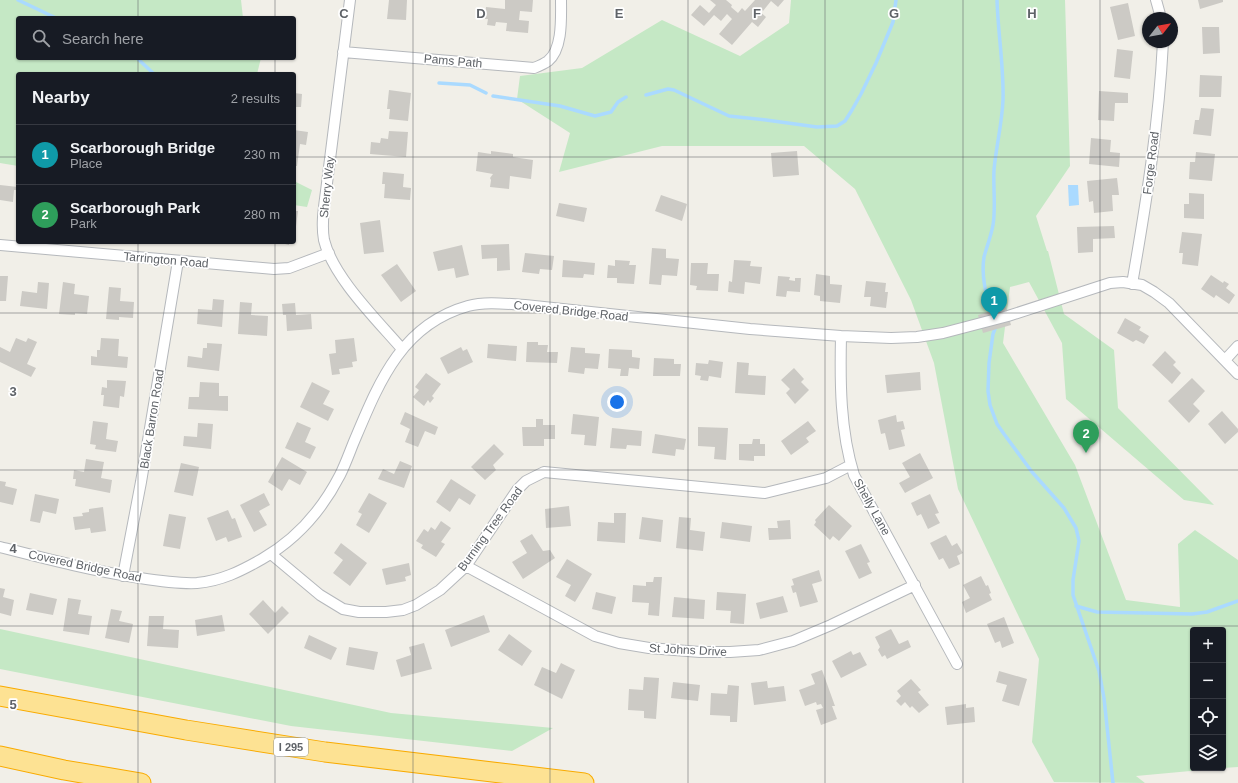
<!DOCTYPE html>
<meta charset="utf-8">
<style>
body{margin:0;font-family:Helvetica,sans-serif;background:#242831;color:#f1f3f6}
.controls{position:absolute;right:12px;bottom:12px;display:grid;overflow:hidden;border-radius:4px;box-shadow:0 1px 3px #0004}
.controls button{width:36px;height:36px;display:grid;place-items:center;padding:0;border:0;border-bottom:1px solid #363941;background:#171b24;color:#f1f3f6;font:20px sans-serif}
.compass{position:absolute;left:1142px;top:12px;width:36px;height:36px;border-radius:50%;background:#171b24;box-shadow:0 1px 3px #0004;rotate:59deg}
.you{position:absolute;left:617px;top:402px;width:14px;height:14px;margin:-10px;border:3px solid #fff;border-radius:50%;background:#1a73e8;box-shadow:0 0 0 6px #1a73e833}
.badge{display:grid;place-items:center;width:26px;height:26px;border-radius:50%;background:#ea4335;color:#fff;font-size:13px;font-weight:700}
.pin{position:absolute;translate:-50% -33px;filter:drop-shadow(0 1px 2px #0008)}
.pin::after{content:'';position:absolute;top:21px;width:14px;height:12px;background:inherit;clip-path:polygon(0 0,100% 0,50% 100%)}
.list{margin:0;padding:0;list-style:none}
h2{display:flex;justify-content:space-between;align-items:center;height:52px;margin:0;padding:0 16px;font-size:17px}
h2 small{font-size:13px;font-weight:400;color:#9ea1a6}
.list li{display:grid;grid-template-columns:26px 1fr auto;gap:12px;align-items:center;box-sizing:border-box;height:60px;padding:0 16px;border-top:1px solid #363941}
.list b{display:block;font-size:15px;white-space:nowrap}
.list p{margin:0;font-size:13px;white-space:nowrap;color:#9ea1a6}
.list em{font-size:13px;font-style:normal;color:#9ea1a6}
.icon{flex:none;width:22px;height:22px;fill:none;stroke:currentColor;stroke-width:2;stroke-linecap:round;stroke-linejoin:round}
.map{position:relative;flex:none;width:1238px;height:783px;overflow:hidden}
.search{position:absolute;background:#171b24;box-shadow:0 1px 3px #0004;left:16px;top:16px;width:280px;height:44px;display:flex;align-items:center;gap:10px;box-sizing:border-box;padding:0 14px;border-radius:4px;color:#9ea1a6;font-size:15px}
.panel{position:absolute;background:#171b24;box-shadow:0 1px 3px #0004;left:16px;top:72px;width:280px;height:172px;border-radius:4px}
.map>svg:first-child{display:block}
.green{fill:#c5e8c5}
.water{fill:#aadaff}
.lines{fill:none;stroke-linecap:round;stroke-linejoin:round}
.stream{stroke:#aadaff;stroke-width:3.5}
.building{fill:#cccac5}
.street-casing{stroke:#b5b8bc;stroke-width:12}
.highway-casing{stroke:#f9ab00;stroke-width:21}
.street{stroke:#fff;stroke-width:10}
.highway{stroke:#fde293;stroke-width:19}
.grid{fill:none;stroke:#5f6368;stroke-width:1;stroke-opacity:0.55}
.labels{text-anchor:middle;stroke-width:3.5;stroke-linejoin:round;paint-order:stroke}
.shield{fill:#fff;stroke:#8f9295;stroke-width:1}
.shield-label{font-size:11px;font-weight:bold;fill:#5f6368}
.street-label{font-size:12px;fill:#5f6368;stroke:#fff}
.grid-label{font-size:13px;text-anchor:middle;font-weight:bold;fill:#5f6368;stroke:#fff;stroke-width:3.5;stroke-linejoin:round;paint-order:stroke}
</style>
<div class="map">
<svg width="1238" height="783" viewBox="0 0 1238 783">
<rect width="100%" height="100%" fill="#f1efe8"/>
<!-- green -->
<path class="green" d="M0 0H241L243 18H18V58H261L257 74H18V166L0 163Z
M791 0H1065L1070 166 1036 216 1047 251H1048L1064 314 1114 350 1118 408 1214 505 1184 500 1066 399 1062 343 1029 282 1010 287 1003 343 1075 465 1126 600 1180 607 1178 544 1195 530 1238 560V767L1223 768V630H1193V768H1223L1136 776 1145 783 1054 782 1032 742 1039 659 958 489 934 363 911 300 855 189 804 146H662L559 172 570 133 517 99 520 76 582 68 662 20 740 56 789 23Z
M294 181 312 190 307 207 294 205Z
M0 629 391 713 553 728 512 751 291 726 0 669Z"/>
<!-- water -->
<path class="water" d="M1068 185H1078L1079 205 1069 206Z"/>
<g class="lines">
<!-- stream -->
<path class="stream" d="M18 0 56 18
M137 58 154 74
M439 83 470 85 486 93
M646 95 668 89 674 90 729 116 766 120 817 127 837 126 845 121 852 110 861 94 876 63 893 22 896 0
M493 96 560 106 595 116 611 112 618 102 626 97
M991 311C986 294 981 276 984 257 987 246 991 236 993 225 996 207 993 188 994 170 996 147 1002 124 1003 100 1004 67 998 34 997 0
M995 329 993 334 989 363 988 391 990 405 997 424 1004 434 1032 472 1064 508 1076 528 1079 541 1073 580V595L1099 671 1104 698 1113 783
M1076 606 1097 612 1192 614 1207 612 1238 601"/>
</g>
<!-- building -->
<path class="building" d="M389 0H407L406 20 387 19Z
M505 0H533L532 12 520 11 519 20 529 21 528 33 506 31 507 23 496 22 495 26 487 25 488 19H485L486 7 505 9Z
M710 0H726L732 5 731 7 738 13 742 8 745 11 755 0H784L778 7 771 1 763 11 761 9 759 11 766 17 758 27 752 22 732 45 719 34 732 19 727 14 721 21 714 15 704 26 691 15 700 5 709 13 716 5Z
M1198 0H1223V2L1200 9Z
M1128 3 1135 36 1118 40 1110 7Z
M1202 27H1219L1220 53 1203 54Z
M1117 49 1133 51 1130 79 1114 77Z
M277 72 289 73V74H277Z
M294 73 296 74 295 87H294Z
M1200 75 1222 76 1221 97H1199Z
M389 90 411 93 408 121 389 119 390 109H387Z
M1099 91 1128 93V103H1115L1114 121 1098 120Z
M294 93 302 94 301 107H294Z
M1201 108 1214 109 1211 136 1193 134 1195 120H1199Z
M294 130 308 132 306 145 300 144 297 166H294Z
M389 131 408 132 406 157 370 154 371 142 380 143 381 138 388 139Z
M1091 138 1111 140 1110 152 1120 153 1119 167 1089 164Z
M491 151 513 154V157L533 160 531 179 510 176 509 189 490 187 491 180 490 178 493 174 476 171 478 152 491 154Z
M797 151 799 175 773 177 771 153Z
M1196 152 1215 154 1212 181 1189 179 1190 162H1195Z
M383 172 404 174 403 187 411 188 410 200 384 198 385 184H382Z
M1117 178 1119 195H1112L1113 211 1094 213 1093 201 1089 202 1087 181Z
M0 185 18 187V190H14L13 202 0 200Z
M1189 193 1204 194V219L1184 218V204H1189Z
M661 195 687 204 682 221 655 211Z
M559 203 587 208 584 222 556 216Z
M294 211H298L295 234H294Z
M380 220 384 252 364 254 360 223Z
M1114 226 1115 238 1093 239V252L1078 253 1077 227Z
M1182 232 1202 234 1198 266 1182 264 1183 253H1179Z
M277 242H289V245Z
M509 244 510 270 497 271V258L482 259 481 245Z
M462 245 469 275 456 278 454 268 438 271 433 252Z
M652 248 666 249V258L679 259 677 276 662 275 661 285 649 284Z
M525 253 554 256 552 270 540 269 539 274 522 272Z
M563 260 595 263 594 275 584 274 583 278 562 277Z
M615 260 630 261 629 265H636L634 284 617 283V278H607L608 265 615 266Z
M734 260 751 261 750 266 762 267 760 284 745 282 744 294 728 292 729 281 732 282Z
M691 263H708L707 274H719L718 291 696 290 697 286 690 285Z
M397 264 416 291 401 302 381 275Z
M816 274 830 276V284L842 285 840 303 820 301V296L814 295Z
M1211 275 1223 283 1224 281 1229 284 1226 288 1235 295 1229 304 1216 295 1214 298 1201 289Z
M0 276H8L6 301H0Z
M778 276 790 277 789 280 795 281V278H801L800 292 787 291 786 297 776 296Z
M866 281 886 283 885 292H888L886 308 870 306 871 297H864Z
M38 282 49 283 47 309 20 306 22 291 37 293Z
M63 282 75 284 74 294 89 296 87 314 75 313V315L59 314Z
M109 287 121 288 120 301 134 302 133 318 119 317V320L106 319Z
M213 299 224 300 222 327 197 324 198 309 212 310Z
M240 302 252 303 251 315 268 316 267 336 238 334Z
M295 303 296 315 311 314 312 329 287 331 286 315H283L282 304Z
M1006 307 1011 325 983 333 978 315Z
M1125 318 1141 327 1139 330 1149 336 1144 344 1136 340 1133 342 1117 333Z
M16 338 26 342 28 338 37 342 27 364 36 368 31 377 0 362V347L10 352Z
M101 338 119 339 118 356 128 357 127 368 91 365V356L97 357V350H100Z
M354 338 357 361 352 362 353 367 339 369 340 374 332 375 329 354 336 353 335 340Z
M527 342H538V345H548L547 352H558L557 363 526 362Z
M207 343 222 344 219 371 187 367 188 356 202 358 203 348H207Z
M488 344 517 346 516 361 487 358Z
M461 347 463 351 467 349 473 362 448 374 440 358Z
M571 347 585 348V353L600 354 598 369 585 368 584 374 568 372Z
M609 349 632 350V357L640 358 639 369 629 368 628 376H620L621 369 608 368Z
M1165 351 1176 362 1173 365 1181 373 1172 384 1152 365Z
M654 358 674 359V364H681L680 376H653Z
M709 360 723 362 721 378 709 376 708 381 700 380 701 376 695 375 696 363 708 364Z
M737 362 749 363 748 375 766 376 765 395 735 393Z
M794 368 804 379 801 382 809 390 795 404 786 393 790 389 781 380Z
M920 372 921 390 887 393 885 375Z
M426 373 441 384 432 396 434 398 430 403 428 400 424 406 413 397 419 390 415 387Z
M1192 378 1205 391 1193 404 1200 411 1189 423 1168 401Z
M107 380 126 381 124 397 120 396 119 408 103 406 104 395H101L102 387 107 388Z
M200 382 219 383V396H228V411L188 409 189 397H199Z
M312 382 330 391 323 404 334 409 328 421 300 407Z
M1222 411 1238 429V432L1225 444 1208 424Z
M405 412 438 427 435 435 425 431 418 447 405 442 410 429 400 424Z
M573 414 599 417 596 446 584 445 585 435 571 434Z
M896 415 897 422 903 421 905 429 901 430 905 446 889 450 885 433 881 434 878 420Z
M536 419H543V425H555V439H544V446H523L522 427H536Z
M93 421 108 423 106 439 118 441 116 452 95 449 96 445 90 444Z
M808 421 816 431 806 438 809 442 791 455 781 441Z
M297 422 311 428 305 442 316 447 310 459 285 448Z
M198 423 213 424 211 449 183 446 184 436 197 437Z
M698 427 728 428 726 460 714 459 715 447 698 446Z
M612 428 642 431 641 446 627 445 626 449 610 448Z
M655 434 686 439 684 450 676 449 675 456 652 453Z
M753 439H760V444H765V456H754V461L739 460V444H752Z
M494 444 504 454 493 465 496 470 485 480 471 467Z
M920 453 933 478 905 493 899 483 910 477 902 463Z
M282 457 307 472 300 485 289 479 282 491 268 482Z
M86 459 104 462 101 478 112 480 110 493 75 486 76 479H73L74 470 84 472Z
M400 461 412 466 404 488 378 479 383 469 394 474Z
M181 463 199 467 193 496 174 492Z
M451 479 476 495 470 505 459 498 450 512 436 502Z
M0 481 6 482 5 486 17 489 13 505 0 502Z
M264 493 270 505 259 511 267 525 254 532 240 505Z
M369 493 387 503 369 533 356 525 362 514 358 512Z
M35 494 59 499 56 514 43 511 40 523 30 521Z
M930 494 939 513 935 514 940 523 928 529 921 514 917 516 911 503Z
M829 505 852 526 839 541 833 536 830 540 814 525 816 522 815 520Z
M569 506 571 526 546 528 545 509Z
M103 507 106 531 91 533 90 528 75 530 73 517 83 516 82 513 89 512V509Z
M228 510 232 519 235 518 242 537 228 542 226 537 216 541 207 518Z
M614 513H626L625 543 597 541 598 522 614 523Z
M169 514 186 517 180 549 163 546Z
M642 517 663 520 661 542 639 539Z
M679 517 691 518 690 530 705 532 703 551 676 548Z
M790 520 791 539 769 540 768 528H778L777 521Z
M441 521 451 528 441 542 445 544 436 557 421 548 423 545 416 541 424 529 428 532 431 527 435 530Z
M722 522 752 526 750 542 720 538Z
M532 534 543 551 550 550 555 558 523 579 512 562 527 553 520 541Z
M946 535 952 546 957 543 963 553 957 556 960 564 949 569 943 558 939 560 930 543Z
M341 543 367 563 350 586 333 573 343 560 334 553Z
M861 544 870 562 867 563 872 573 859 579 845 551Z
M567 559 592 574 575 602 565 596 571 585 556 577Z
M409 563 411 575 405 577 406 581 386 585 382 569Z
M819 570 822 581 812 584 818 602 800 607 796 592 793 593 791 586 794 585 792 579Z
M981 576 986 586 988 585 991 593 989 594 992 600 966 613 962 602 970 598 963 585Z
M654 577H662L659 616 648 615 649 603 632 602 633 585 646 586V582H653Z
M0 588 5 589 3 597 14 600 11 616 0 613Z
M596 592 616 597 612 614 592 609Z
M717 592 746 594 744 624 730 623 731 611 716 610Z
M30 593 57 599 53 615 26 610Z
M783 596 788 612 760 619 756 603Z
M674 597 705 600 704 619 672 617Z
M68 598 81 600 78 614 92 616 89 635 63 631Z
M263 600 275 613 282 606 289 613 268 634 249 614Z
M111 609 122 611 119 621 133 624 129 643 105 638Z
M222 615 225 631 197 636 195 620Z
M484 615 490 632 451 647 445 630Z
M149 616H164L163 629 179 630 178 648 147 646Z
M1004 617 1014 643 1002 648 1000 641 995 643 987 624Z
M891 629 899 644 908 640 911 647 887 659 885 655 882 657 878 650 880 647 875 637Z
M509 634 532 651 522 666 498 650Z
M309 635 337 648 331 660 304 648Z
M424 643 432 669 401 677 396 660 411 655 409 647Z
M349 647 378 652 374 670 346 665Z
M851 651 853 655 860 652 867 665 841 678 832 661Z
M561 663 575 670 562 699 534 685 542 667 556 673Z
M822 670 835 706H832L837 719 821 725 816 710 823 708 821 704 817 705 816 702 805 706 799 690 815 684 811 674Z
M999 671 1027 679 1019 706 1002 701 1007 685 996 682Z
M644 677 659 678 656 719 644 718V711L628 710 629 689 643 690Z
M911 679 921 690 918 692 929 705 919 713 912 706 910 708 905 702 901 706 896 701 901 696 897 691Z
M767 681 768 688 784 686 786 701 754 705 751 683Z
M673 682 700 685 698 701 671 698Z
M728 685 739 686 737 722H730V716L710 715 711 693 727 694Z
M966 704V708L974 707 975 722 947 725 945 707Z"/>
<g class="lines">
<defs>
<path id="street" d="M350 0 326 191C324 207 321 224 324 240 333 277 377 320 402 349
M1156 0 1161 18
M343 52 534 68C539 66 544 64 548 61 563 49 561 17 561 0
M0 245 274 269 289 268 329 253
M1132 284C1146 204 1159 123 1163 42
M841 336C840 382 840 430 854 475L957 664
M1225 360 1238 346
M0 547C47 559 93 571 140 578 159 581 178 584 197 583 221 581 241 571 262 559 297 539 322 510 340 475 345 465 349 454 353 444 378 385 400 325 468 306 486 301 507 304 525 305L750 329 841 336 891 338 917 337 943 333 1008 316 1110 283 1123 282 1142 285 1154 292 1169 303 1238 374
M271 554 320 595 343 609 359 612H386L403 610 416 605 440 590 466 566 517 490 526 481 544 472 765 493 826 478 851 465
M466 566 595 636 619 643 649 648 700 652H730L759 650 793 641 831 625 915 585
M123 576 141 482 178 261"/>
<path id="highway" d="M0 696 186 730 325 752 584 783
M0 756 64 770 141 783"/>
</defs>
<!-- street casing -->
<use href="#street" class="street-casing"/>
<!-- highway casing -->
<use href="#highway" class="highway-casing"/>
<!-- street -->
<use href="#street" class="street"/>
<!-- highway -->
<use href="#highway" class="highway"/>
</g>
<!-- grid -->
<path class="grid" d="M138 0V18M275 0V18M413 0V783M550 0V783M688 0V783M825 0V783M963 0V783M1100 0V783M138 58V74M275 58V74M0 157H18M294 157H1238M138 242V783M275 242V783M0 313H1238M0 470H1238M0 626H1238"/>
<g class="labels">
<!-- shield labels -->
<rect class="shield" x="274" y="738" width="34" height="18" rx="3"/>
<g class="shield-label">
<text x="291" y="751">I 295</text>
</g>
<!-- street labels -->
<g class="street-label">
<text transform="translate(453 61) rotate(5)" y="4">Pams Path</text>
<text transform="translate(1151 163) rotate(-83)" y="4">Forge Road</text>
<text transform="translate(327 187) rotate(-84)" y="4">Sherry Way</text>
<text transform="translate(166 260) rotate(5)" y="4">Tarrington Road</text>
<text transform="translate(571 311) rotate(6)" y="4">Covered Bridge Road</text>
<text transform="translate(152 419) rotate(-81)" y="4">Black Barron Road</text>
<text transform="translate(872 507) rotate(61)" y="4">Shelly Lane</text>
<text transform="translate(490 529) rotate(-54)" y="4">Burning Tree Road</text>
<text transform="translate(85 566) rotate(12)" y="4">Covered Bridge Road</text>
<text transform="translate(688 650) rotate(3)" y="4">St Johns Drive</text>
</g>
</g>
<g class="grid-label">
<text x="344" y="18">C</text>
<text x="481" y="18">D</text>
<text x="619" y="18">E</text>
<text x="757" y="18">F</text>
<text x="894" y="18">G</text>
<text x="1032" y="18">H</text>
<text x="13" y="396">3</text>
<text x="13" y="553">4</text>
<text x="13" y="709">5</text>
</g>
</svg>
<div class="controls">
<button>+</button>
<button>−</button>
<button><svg class="icon" aria-label="locate" viewBox="0 0 24 24"><circle cx="12" cy="12" r="6"/><path d="M12 2v4M12 18v4M2 12h4M18 12h4"/></svg></button>
<button><svg class="icon" aria-label="layers" viewBox="0 0 24 24"><path d="M12 4l9 5-9 5-9-5zM3 14l9 5 9-5"/></svg></button>
</div>
<svg class="compass" viewBox="-18 -18 36 36"><path d="M0-13l5 13h-10z" fill="#e53935"/><path d="M0 13l5-13h-10z" fill="#9ea1a6"/></svg>
<div class="you"></div>
<div class="pin badge" style="left:994px;top:320px;background:#0f9aa8">1</div>
<div class="pin badge" style="left:1086px;top:453px;background:#2e9e5b">2</div>
<div class="search"><svg class="icon" aria-label="search" viewBox="0 0 24 24"><circle cx="10" cy="10" r="6"/><path d="M15 15l6 6"/></svg>Search here</div>
<section class="panel">
<h2>Nearby<small>2 results</small></h2>
<ul class="list">
<li><span class="badge" style="background:#0f9aa8">1</span><div><b>Scarborough Bridge</b><p>Place</p></div><em>230 m</em></li>
<li><span class="badge" style="background:#2e9e5b">2</span><div><b>Scarborough Park</b><p>Park</p></div><em>280 m</em></li>
</ul>
</section>
</div>
